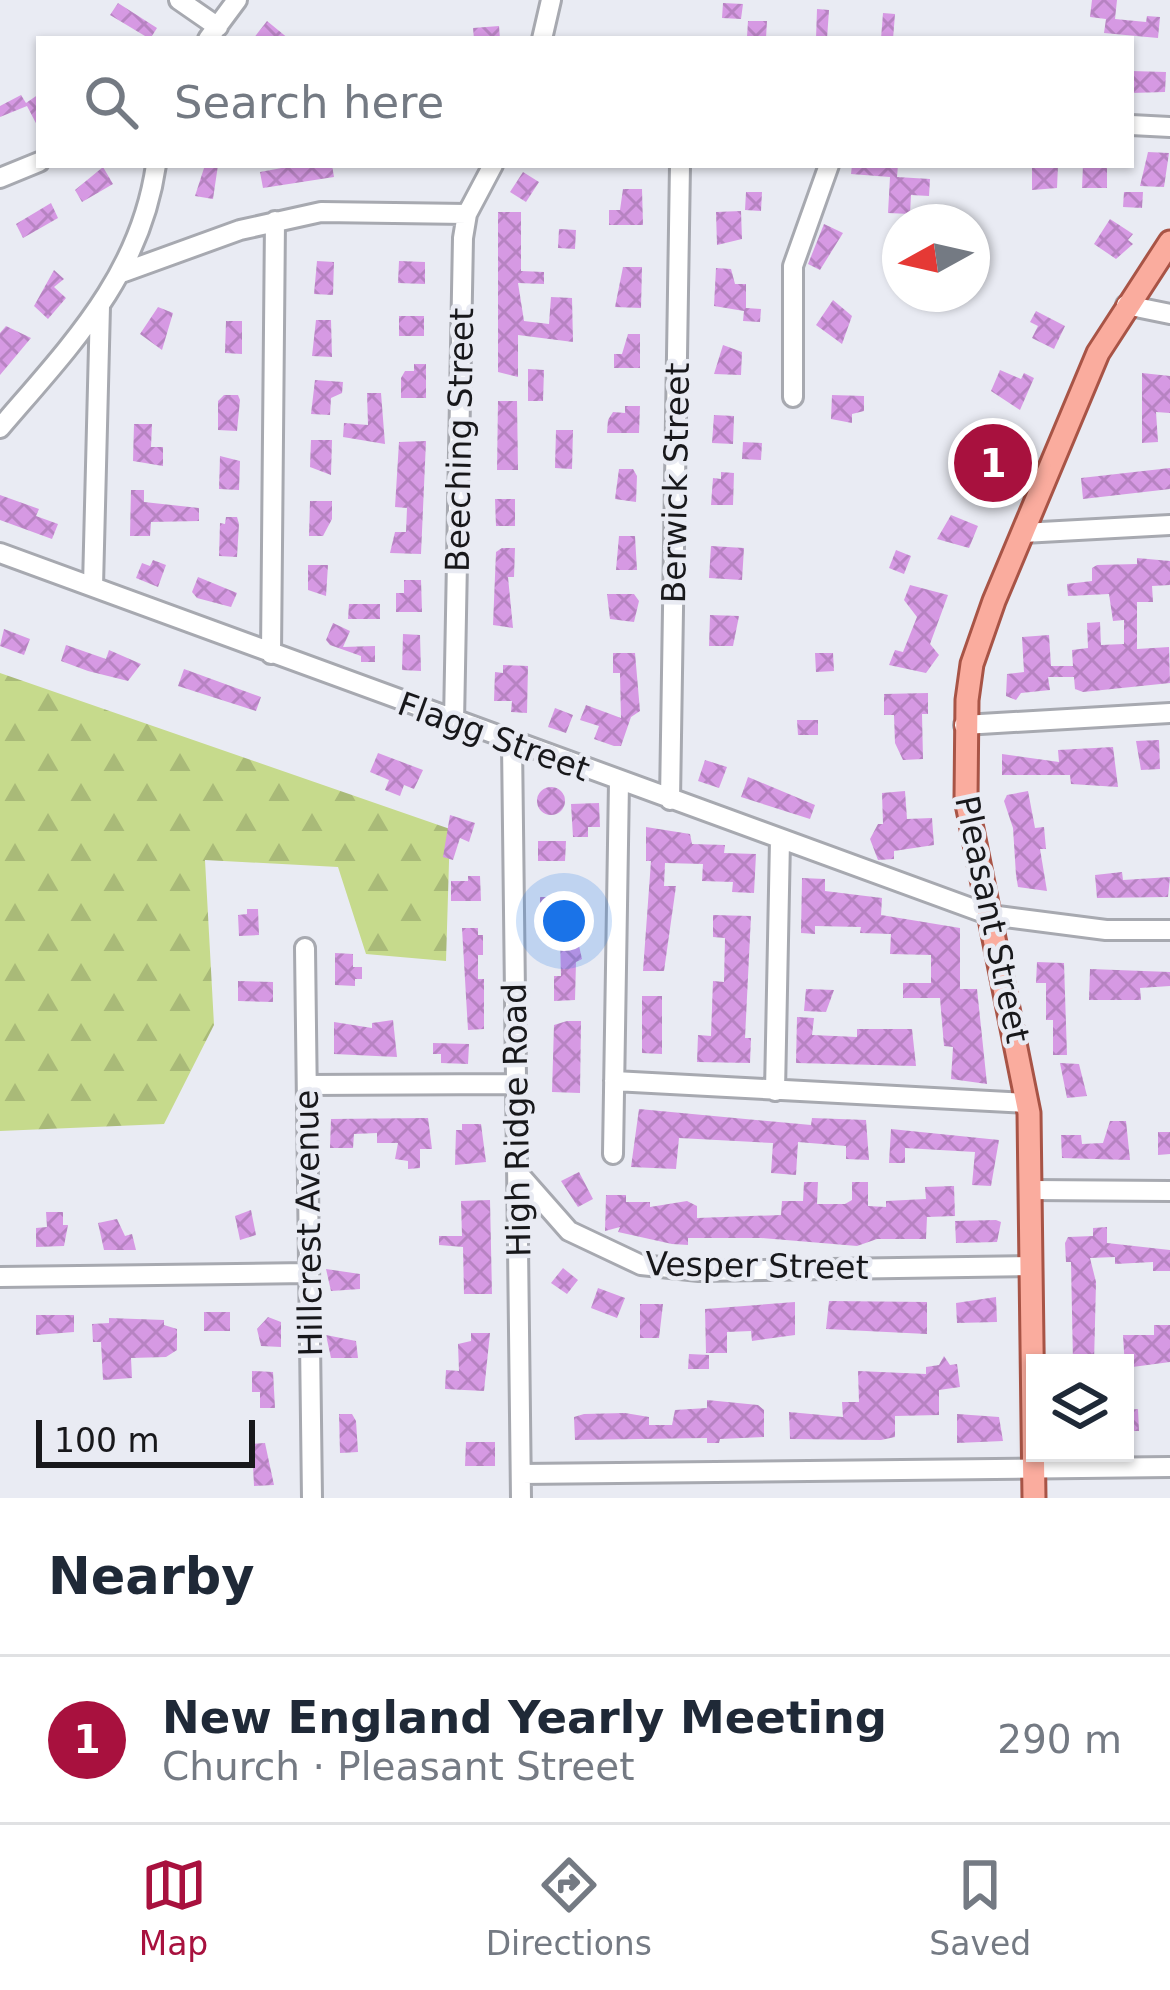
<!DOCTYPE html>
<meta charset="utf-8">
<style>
body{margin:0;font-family:"DejaVu Sans",sans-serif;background:#f6f6f7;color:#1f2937}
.controls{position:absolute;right:36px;bottom:36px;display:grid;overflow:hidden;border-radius:0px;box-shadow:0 3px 9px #0004}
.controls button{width:108px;height:108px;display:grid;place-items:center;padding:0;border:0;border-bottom:3px solid #e0e1e3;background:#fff;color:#1f2937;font:60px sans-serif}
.compass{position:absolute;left:882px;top:204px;width:108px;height:108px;border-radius:50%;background:#fff;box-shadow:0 3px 9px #0004;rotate:262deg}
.scale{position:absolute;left:36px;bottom:30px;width:219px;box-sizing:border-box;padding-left:12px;border:6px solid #18181b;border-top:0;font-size:33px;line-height:42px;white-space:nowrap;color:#18181b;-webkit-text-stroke:9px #e9ebf3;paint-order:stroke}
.you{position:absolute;left:564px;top:921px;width:42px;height:42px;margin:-30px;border:9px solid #fff;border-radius:50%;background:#1a73e8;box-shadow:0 0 0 18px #1a73e833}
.badge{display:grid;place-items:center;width:78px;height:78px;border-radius:50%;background:#a8113e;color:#fff;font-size:39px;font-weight:700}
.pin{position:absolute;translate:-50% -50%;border:6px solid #fff;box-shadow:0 3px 12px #0006}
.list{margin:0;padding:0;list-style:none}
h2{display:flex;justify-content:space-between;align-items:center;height:156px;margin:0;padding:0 48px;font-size:51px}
h2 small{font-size:39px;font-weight:400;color:#747a83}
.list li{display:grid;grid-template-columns:78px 1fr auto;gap:36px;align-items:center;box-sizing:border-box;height:168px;padding:0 48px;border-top:3px solid #e0e1e3}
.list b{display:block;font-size:45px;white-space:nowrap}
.list p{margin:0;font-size:39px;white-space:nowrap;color:#747a83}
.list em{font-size:39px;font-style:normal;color:#747a83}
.icon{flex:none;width:66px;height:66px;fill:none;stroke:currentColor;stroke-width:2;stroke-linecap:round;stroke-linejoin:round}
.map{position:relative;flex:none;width:1170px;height:1498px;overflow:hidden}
.search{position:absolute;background:#fff;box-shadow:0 3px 9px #0004;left:36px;right:36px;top:36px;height:132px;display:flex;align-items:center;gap:30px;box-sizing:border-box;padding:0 42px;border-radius:0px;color:#747a83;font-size:45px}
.sheet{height:324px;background:#fff}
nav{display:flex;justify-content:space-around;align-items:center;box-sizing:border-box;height:168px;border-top:3px solid #e0e1e3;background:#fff;font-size:33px;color:#747a83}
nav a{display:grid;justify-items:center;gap:6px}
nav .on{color:#a8113e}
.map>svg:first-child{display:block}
.forest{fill:url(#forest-firs)}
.building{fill:url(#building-cross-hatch)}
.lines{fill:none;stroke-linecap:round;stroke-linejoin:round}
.minor-casing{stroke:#a7a9b0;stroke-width:24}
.major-casing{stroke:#a85446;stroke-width:27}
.minor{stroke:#fff;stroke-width:18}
.major{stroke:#faac9e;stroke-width:21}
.labels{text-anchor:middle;stroke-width:9;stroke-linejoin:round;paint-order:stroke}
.street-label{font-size:33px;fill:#18181b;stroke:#e9ebf3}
</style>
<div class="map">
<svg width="1170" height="1498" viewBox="0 0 1170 1498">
<defs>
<pattern id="forest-firs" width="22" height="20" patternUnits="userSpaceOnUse" patternTransform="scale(3)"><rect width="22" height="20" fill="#c6da8c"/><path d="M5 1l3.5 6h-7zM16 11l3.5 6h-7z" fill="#a9ba78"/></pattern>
<pattern id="building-cross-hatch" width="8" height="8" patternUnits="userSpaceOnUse" patternTransform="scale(3)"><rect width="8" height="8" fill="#d699e3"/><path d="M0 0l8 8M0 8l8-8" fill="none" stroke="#b783c2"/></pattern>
</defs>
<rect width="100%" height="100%" fill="#e9ebf3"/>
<!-- forest -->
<path class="forest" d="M0 673 450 829 446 961 366 954 338 867 205 860 214 1025 164 1124 0 1131Z"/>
<!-- building -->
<path class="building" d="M1092 0H1117L1115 19 1146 22 1147 16 1160 17 1158 38 1104 33 1106 19 1090 17Z
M118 3 157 28 150 39 110 15Z
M723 3 743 4 741 19 722 18Z
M817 9 829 10 827 39H816Z
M883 13 895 14 893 39H881Z
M267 21 289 39H253Z
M748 21H767L766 38 747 37Z
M499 26 500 39H474L473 28Z
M1131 71 1166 72 1165 92 1131 93Z
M39 94V129L27 106 0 117V106L21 95 26 103Z
M1148 152 1169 153 1164 187 1140 186Z
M205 165H218L213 199 195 196Z
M298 165H332L334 177 263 188 260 172Z
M852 165H898L897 177 930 179 929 196 911 195 910 214 888 213 890 177 851 174Z
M1032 165H1058L1057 188 1032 190Z
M1083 165H1107V188H1082Z
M103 167 113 184 82 202 75 190Z
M523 172 539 182 526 202 510 192Z
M623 189H642L643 225H609V210H620Z
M746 192H762L761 211 745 210Z
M1124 192H1143L1142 208 1123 207Z
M51 203 58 218 23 238 16 224Z
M741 211 742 239 717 245 716 212Z
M498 212H521V271L544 272V284L518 283 524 321 549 324 551 297 572 298 573 342 518 335V377L498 372Z
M1110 219 1133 234 1128 240 1133 244 1116 259 1094 244Z
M824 224 843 233 820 270 808 264Z
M559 229 576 230 575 249 558 248Z
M317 261 334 262 333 295 314 294Z
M399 261 425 262V284L398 283Z
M623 267H642L641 308 615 307Z
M716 268 731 269 735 284H746V308L761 309 760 322 743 321 744 311 714 306Z
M54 270 64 279 54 287 66 298 48 319 34 306Z
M833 300 852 316 842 344 816 325Z
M158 307 173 313 162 350 140 334Z
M1036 311 1065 326 1054 349 1032 338 1038 326 1030 322Z
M399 316H424V336H399Z
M316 320H331L332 357 312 356Z
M226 321H242V354L225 353Z
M6 326 31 338 0 375V333Z
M628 334H640V368H614V354H622Z
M723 345 742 352 741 375 714 374Z
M414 364H426V398H401V378L405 371H414Z
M528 369 544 370 543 401H528Z
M1000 370 1021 379 1024 373 1034 378 1020 410 991 391Z
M1142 373 1170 376V413L1156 412 1158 442 1142 443Z
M315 380 343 382 342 393 331 398 330 415 311 414Z
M367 393H381L385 444 343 437 344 423 368 425Z
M224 395H238L240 400 237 431 218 430V401Z
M832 395 864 396V411L852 414V423L831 419Z
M498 401H517L518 470H497Z
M625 406H640L639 433H607L608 420 613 412 625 413Z
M714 415 734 416 733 444 712 443Z
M134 424H152L151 447H163V466L133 461Z
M556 430H573L572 469 555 468Z
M311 440H332L331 475 310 467Z
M984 440 1010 451 996 486 968 467Z
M426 441 421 554 390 553 395 532H406L407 508 395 507 399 442Z
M743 442 762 443 761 460 742 459Z
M220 456 240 461 239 490 219 489Z
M1170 468V489L1083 499 1081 478Z
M619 469H633L637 476 636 502 615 499Z
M721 472 734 473 733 505H711L713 478 721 479Z
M131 490H144V502L199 508V521L151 522 150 536H130Z
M0 495 39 509 36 516 58 524 52 539 0 520Z
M495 499H515V526H496Z
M310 501H332V519L323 536H309Z
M951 515 978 526 969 548 937 539Z
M226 517H237L239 524 237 557 219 556 220 523 225 524Z
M619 536H635L637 570H616Z
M711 546 744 548 742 580 709 578Z
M502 548H515L514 577H508L513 628 493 625 496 552Z
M896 550 911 556 904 574 889 568Z
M1137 558 1170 561V585L1152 586 1153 602H1137V649L1169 647 1170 683 1083 692 1075 689 1074 677H1048L1050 690 1021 693 1016 700 1006 696 1007 674 1024 672 1022 637 1049 635 1051 666H1073L1072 650 1088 648 1087 623 1100 622 1101 645 1124 644V620L1113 621 1109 594 1068 596 1067 584 1092 581V568L1097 565 1137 564Z
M153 560 166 565 158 587 136 578 142 563 150 566Z
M308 565H328L326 596 308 590Z
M198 577 237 593 231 607 197 598 192 592Z
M404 580H421L422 612H396V593H404Z
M910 585 948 595 930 644 939 655 926 673 889 665 895 650 903 652 917 617 904 600Z
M607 594H634L639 601 634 622 610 619Z
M349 604H380V619H348Z
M710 615 739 616 733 646H709Z
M333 623 350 631 343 647 375 646V662H361V656L330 645 326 640Z
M4 629 30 639 24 655 0 646Z
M403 634 420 635 421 671 402 670Z
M66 645 106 659 109 650 141 664 128 681 88 671 61 661Z
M613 653H635L640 711 631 717 621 746H614L594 739 599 726 580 720 586 705 621 718 620 673H613Z
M815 653H833L834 671 816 672Z
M503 665 528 666 527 713 511 712 512 701H494L495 672 503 673Z
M184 669 261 697 256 711 178 686Z
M928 693V714H922L923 759 903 760 895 743 894 715H884V694Z
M555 708 573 715 566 733 548 727Z
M797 720H818V735H798Z
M1159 740 1160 769 1141 770 1136 741Z
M1113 747 1118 787 1071 784 1070 775H1002V754L1059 762 1058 750Z
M378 753 423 770 414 789 404 785 400 796 385 790 389 780 370 772Z
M705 760 727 767 719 788 698 781Z
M748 777 815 805 810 819 741 797Z
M537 801a14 14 0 1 1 28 0a14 14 0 1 1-28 0Z
M905 791 907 819 932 818 934 845 894 851V859L878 860 870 839 878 824H883L882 793Z
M1028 791 1035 828 1044 827 1046 849H1040L1047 891 1018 887 1016 875 1013 828 1004 801 1007 795Z
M599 803 600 827H588V837H573L571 804Z
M450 815 475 823 469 842 460 838 453 860 443 857Z
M646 827 690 834 692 844 725 845 724 853 756 854 754 893 732 892 733 882 702 881 703 864 665 863 664 886H676L664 971H643L651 861H646Z
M538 841H566L565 861H538Z
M1122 872 1123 880 1170 877 1168 897 1097 898 1095 875Z
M468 876H480L481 901H451V881H468Z
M802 878 825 879V891L882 898 881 915 960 928V989H977L987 1084 951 1079 953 1047 944 1046 940 998H903V983H931V955L890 954 891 934 860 933 861 927 815 926V934L801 933Z
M540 897H558V917H540Z
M247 909H258L259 935 239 936 238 915 247 914Z
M713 915 751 916 745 1038H751L750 1063 697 1062 698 1035 711 1036 713 981 724 982 725 938 713 937Z
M462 928H478V935H483V955H478V979H484V1029L468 1030Z
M577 937 582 959 576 962 575 1000 554 1001V976H561L560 938Z
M335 953 353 954V967H362V979H355V986L335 985Z
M1037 962 1064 963 1067 1055H1053V1020H1046V983H1036Z
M1090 969 1170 972V986L1140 988 1141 1000H1089Z
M238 981 273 982V1002L238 1001Z
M806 989 834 990 826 1012 804 1011Z
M642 996H662V1054L642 1053Z
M797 1017 814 1018 812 1035 857 1037V1029H912L916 1066 796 1063Z
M393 1020 397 1057 334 1054V1022L372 1028V1023Z
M567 1021H581L580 1093 552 1092 554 1025Z
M433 1043 469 1044 468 1064 441 1063V1054H433Z
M1060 1063 1079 1064 1087 1096 1067 1098Z
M639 1109 811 1125 812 1118 866 1120 869 1160 846 1159V1146L798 1142 796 1175 771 1173 773 1143 679 1138 676 1169 631 1167Z
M428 1118 432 1149H420V1168L408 1169V1161L395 1159 398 1143H377V1133L354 1134 353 1148H330L331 1119Z
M1110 1121H1126L1130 1160 1062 1158 1061 1135H1081L1082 1144 1103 1143Z
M462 1124H481L486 1162 455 1165 456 1130H462Z
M891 1129 999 1140 991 1186 972 1185 975 1152 905 1148V1163H889Z
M1158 1132H1170V1154L1158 1155Z
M579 1172 593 1199 578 1207 561 1181Z
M804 1182H818L817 1204H845L852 1200V1182H868V1206L886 1207V1201L926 1199 925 1187 954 1186 955 1216 927 1217 926 1239H877L857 1246 761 1238H688V1245L672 1244 618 1232 620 1227 605 1231 606 1195H626V1202H650V1207L687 1201 697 1206V1218L781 1215 782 1201H803Z
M490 1200 492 1294H464L463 1247 439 1245V1236H462L461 1201Z
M251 1210 256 1235 240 1240 235 1216Z
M46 1212H63V1225H68L64 1246 36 1247V1228L47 1227Z
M117 1219 125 1236 132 1234 136 1250H104L98 1223Z
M996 1220 1001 1222 997 1242 956 1243 955 1221Z
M1107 1227V1243L1170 1250V1271H1153V1262L1115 1264V1257L1090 1258 1096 1282 1094 1363H1073L1071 1262H1066L1065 1243 1068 1237 1093 1236V1228Z
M563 1268 578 1280 567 1294 551 1283Z
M326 1269 360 1274V1289L331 1291Z
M598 1288 625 1298 617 1318 591 1308Z
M996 1297 997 1322 957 1323 956 1303Z
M829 1301 927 1302V1334L826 1329Z
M795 1302V1335L752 1341 751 1331 727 1332V1353H706L705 1309Z
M640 1304H663L659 1338H640Z
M204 1312H230V1331H204Z
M36 1315H74V1332L36 1335Z
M268 1317 281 1322V1347L261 1346 257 1329Z
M109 1318 164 1320V1325L177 1329V1350L166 1357 131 1358 132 1378 103 1380 101 1342H93L92 1324 109 1323Z
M1154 1325H1170V1362L1125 1368 1123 1335H1154Z
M471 1333H490L484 1391 445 1389 446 1370 459 1371 458 1344 471 1341Z
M326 1335 356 1341 358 1358H331Z
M689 1354 709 1355V1369H688Z
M944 1356 950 1365 957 1364 960 1387 939 1390V1415L895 1416V1437L881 1440 790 1439 789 1412 843 1417 842 1402H859L858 1371 926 1374V1367L939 1365Z
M252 1371 273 1372 275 1408H260V1392H252Z
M707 1400 758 1405 764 1410V1437L720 1439 719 1443H707V1438L575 1440 574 1417 584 1414 625 1413 649 1417V1425H672L675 1410 707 1408Z
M1138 1409 1139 1431H1125V1410Z
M339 1414H352L356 1421 358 1452 340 1453Z
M957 1414 999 1417 1003 1441 957 1443Z
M466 1442H495V1466H465Z
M265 1443 274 1485 254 1486 252 1444Z"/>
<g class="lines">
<defs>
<path id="minor" d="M179 0 218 27
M208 39 237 0
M542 39 551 0
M1131 125 1170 127
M0 178 39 162
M124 272 240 230 321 212 467 214
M1126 305 1170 314
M793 397V266L829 165
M0 428C70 346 140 276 156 165
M1023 533 1170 525
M0 553 990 915 1106 930H1170
M93 586 100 306
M271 654 275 221
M454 722 463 238 467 214 493 165
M964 725 1170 713
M512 743 521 1498
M670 800 680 165
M305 948 312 1498
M614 1081 1028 1103
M307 1085 515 1084
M775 1091 780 840
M613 1154 619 782
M517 1172 569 1231 641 1265 699 1271 1032 1266
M1032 1190 1170 1191
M0 1277 308 1273
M521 1474 1170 1467"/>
<path id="major" d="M1034 1498 1029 1113 966 799 967 700 972 664 994 601 1098 353 1170 242"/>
</defs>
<!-- minor casing -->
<use href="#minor" class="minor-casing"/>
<!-- major casing -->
<use href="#major" class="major-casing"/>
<!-- minor -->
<use href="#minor" class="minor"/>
<!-- major -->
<use href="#major" class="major"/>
</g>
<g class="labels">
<!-- street labels -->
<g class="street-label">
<text transform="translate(459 440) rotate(-89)" y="12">Beeching Street</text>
<text transform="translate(675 483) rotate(-89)" y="12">Berwick Street</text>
<text transform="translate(494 736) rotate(20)" y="12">Flagg Street</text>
<text transform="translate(993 919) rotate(78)" y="12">Pleasant Street</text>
<text transform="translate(516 1120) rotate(-91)" y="12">High Ridge Road</text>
<text transform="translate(308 1223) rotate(-91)" y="12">Hillcrest Avenue</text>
<text transform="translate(757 1265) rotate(1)" y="12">Vesper Street</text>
</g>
</g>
</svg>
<div class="controls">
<button><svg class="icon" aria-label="layers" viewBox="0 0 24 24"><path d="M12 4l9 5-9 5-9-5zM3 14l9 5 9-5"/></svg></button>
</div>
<svg class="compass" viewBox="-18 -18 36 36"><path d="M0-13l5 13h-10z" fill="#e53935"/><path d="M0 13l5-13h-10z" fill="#747a83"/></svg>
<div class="scale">100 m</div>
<div class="you"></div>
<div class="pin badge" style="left:993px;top:463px">1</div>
<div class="search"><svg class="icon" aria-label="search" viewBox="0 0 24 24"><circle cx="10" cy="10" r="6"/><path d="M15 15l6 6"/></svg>Search here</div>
</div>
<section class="sheet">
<h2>Nearby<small></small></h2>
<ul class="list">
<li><span class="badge">1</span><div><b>New England Yearly Meeting</b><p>Church · Pleasant Street</p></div><em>290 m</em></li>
</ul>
</section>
<nav>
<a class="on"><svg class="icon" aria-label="map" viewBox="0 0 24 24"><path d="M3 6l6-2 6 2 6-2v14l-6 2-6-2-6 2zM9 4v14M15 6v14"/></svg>Map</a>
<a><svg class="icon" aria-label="directions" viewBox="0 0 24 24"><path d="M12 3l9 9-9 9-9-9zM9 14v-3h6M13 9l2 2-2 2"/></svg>Directions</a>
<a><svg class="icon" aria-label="saved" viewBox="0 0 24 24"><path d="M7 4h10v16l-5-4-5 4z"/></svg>Saved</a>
</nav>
